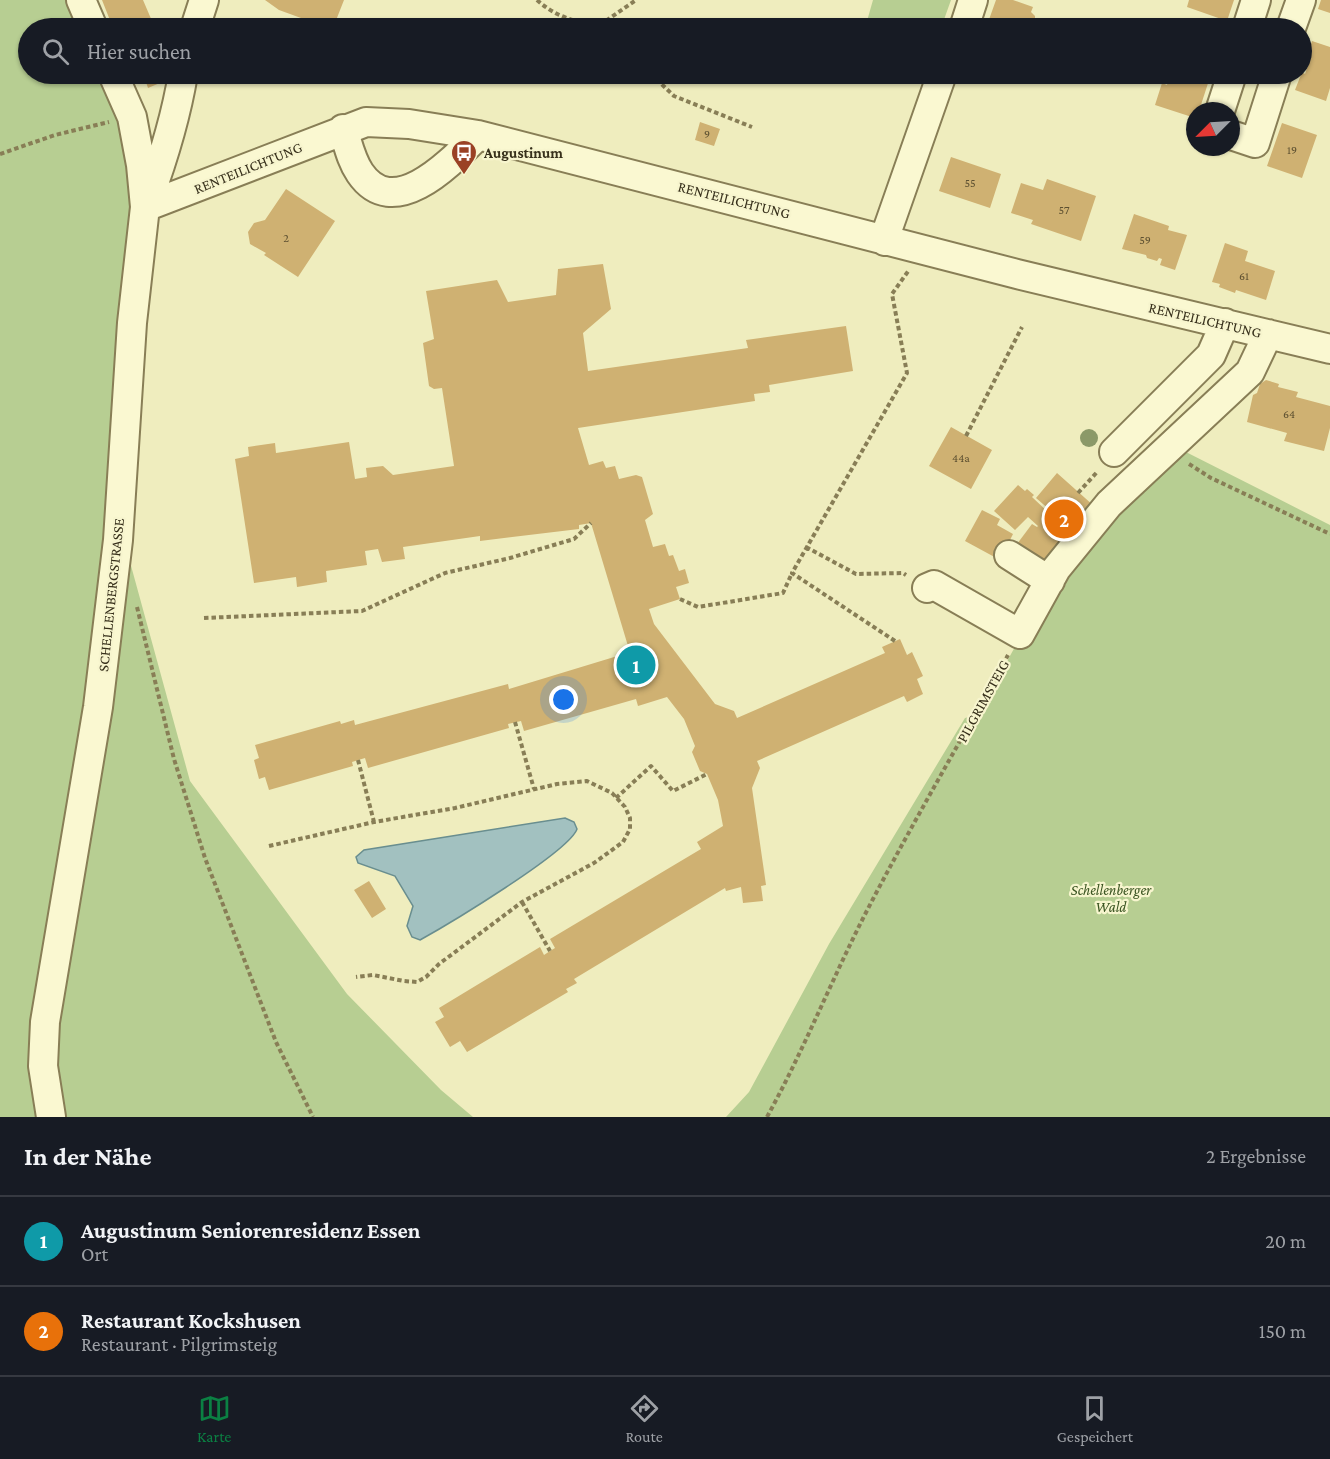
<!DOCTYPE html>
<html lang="de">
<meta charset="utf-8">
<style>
body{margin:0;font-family:"Crimson Pro",serif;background:#242831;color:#f1f3f6}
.compass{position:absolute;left:1186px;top:102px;width:54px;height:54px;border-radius:50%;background:#171b24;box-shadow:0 2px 4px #0004;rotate:246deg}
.you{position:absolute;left:564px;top:700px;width:21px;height:21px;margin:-15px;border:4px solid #fff;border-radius:50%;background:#1a73e8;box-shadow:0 0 0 9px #1a73e833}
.badge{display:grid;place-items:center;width:39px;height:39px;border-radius:50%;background:#0b8043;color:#fff;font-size:20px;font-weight:700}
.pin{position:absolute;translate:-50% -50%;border:3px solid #fff;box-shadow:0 2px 6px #0006}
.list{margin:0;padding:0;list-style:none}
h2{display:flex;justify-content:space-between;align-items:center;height:78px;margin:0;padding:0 24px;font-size:26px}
h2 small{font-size:20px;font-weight:400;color:#9ea1a6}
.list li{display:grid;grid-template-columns:39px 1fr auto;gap:18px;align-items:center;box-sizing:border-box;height:90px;padding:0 24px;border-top:2px solid #363941}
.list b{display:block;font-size:22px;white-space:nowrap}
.list p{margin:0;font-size:20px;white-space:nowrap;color:#9ea1a6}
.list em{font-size:20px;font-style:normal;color:#9ea1a6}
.icon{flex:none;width:33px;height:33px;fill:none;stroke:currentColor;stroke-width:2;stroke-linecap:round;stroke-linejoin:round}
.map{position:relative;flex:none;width:1330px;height:1117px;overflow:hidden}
.search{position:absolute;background:#171b24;box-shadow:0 2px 4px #0004;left:18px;right:18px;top:18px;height:66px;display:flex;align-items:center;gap:15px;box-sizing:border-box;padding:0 21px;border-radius:33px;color:#9ea1a6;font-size:22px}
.sheet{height:258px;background:#171b24}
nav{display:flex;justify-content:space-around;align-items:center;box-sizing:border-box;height:84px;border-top:2px solid #363941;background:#171b24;font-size:16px;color:#9ea1a6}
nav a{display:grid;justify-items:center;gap:3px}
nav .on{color:#0b8043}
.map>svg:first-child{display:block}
.green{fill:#b7ce92}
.water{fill:#a2c1c0;stroke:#698e8f;stroke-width:1.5}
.building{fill:#cfb172}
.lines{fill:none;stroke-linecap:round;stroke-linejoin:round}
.minor-casing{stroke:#887e56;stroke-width:32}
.path{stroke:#887e56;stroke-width:4;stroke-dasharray:4.5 3;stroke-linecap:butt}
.minor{stroke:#faf8d1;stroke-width:28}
.tree{fill:#8b9968}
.labels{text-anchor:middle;stroke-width:4.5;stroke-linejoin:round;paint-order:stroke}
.number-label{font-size:12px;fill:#5d5031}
.poi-label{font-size:15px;font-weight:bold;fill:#37301b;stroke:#f7f5ce;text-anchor:start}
.street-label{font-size:15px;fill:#37301b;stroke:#f7f5ce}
.park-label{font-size:15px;font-style:italic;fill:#3a5421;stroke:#f7f5ce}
</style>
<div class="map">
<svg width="1330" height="1117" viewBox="0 0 1330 1117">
<rect width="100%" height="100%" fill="#efedbe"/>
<!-- green -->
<path class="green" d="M0 0H79L91 28H28V74H111L146 222 130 562 190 781 347 994 441 1090 473 1117H0Z
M873 0H951L941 28H865Z
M1176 447 1330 525V1117H726L749 1092 829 944 965 718 977 715 1058 570Z"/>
<!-- water -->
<path class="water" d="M565 818 574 822 577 829C569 852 447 925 420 940L412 937 407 926 413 906 395 876 358 863 356 857 364 850Z"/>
<!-- building -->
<path class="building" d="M102 0H143L155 28H113Z
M265 0H344L333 28H297L301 18 279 10Z
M996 0H1013L1033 7 1031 12 1035 16V20L1032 23H1027L1026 28H986Z
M1189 0H1234L1227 21 1187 7Z
M1321 0H1330V13L1318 9Z
M1312 41 1330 47V88L1326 101 1295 90 1302 72 1305 74 1310 60 1306 59Z
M131 74H171L167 80 148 88 146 82 137 84 135 77H133Z
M1166 74H1211L1199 111H1195V118L1155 105 1162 83 1167 85 1169 77 1165 75Z
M700 122 720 129 714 146 695 140Z
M1282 123 1317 135 1302 178 1267 166Z
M951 157 1001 174 990 208 939 191Z
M1047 179 1096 196 1081 241 1031 224 1033 220 1011 213 1021 183 1043 190Z
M286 189 335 221 298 277 264 255 266 253 250 244 248 232 254 223 265 220Z
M1134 214 1169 226 1168 230 1187 235 1175 270 1160 265 1162 259 1159 258 1157 261 1147 258 1146 255 1122 249Z
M1225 243 1248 251 1245 261 1275 271 1266 300 1236 290 1235 293 1219 287 1220 284 1212 282Z
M603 264 611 309 583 333 588 371 748 348 746 340 846 326 853 371 769 385 770 392 754 394 755 401 578 428 589 465 603 461 606 468 615 466 619 479 636 475 642 477 653 514 645 520 653 547 665 544 669 556 673 555 679 571 685 569 689 583 676 587 680 599 649 609 654 624 715 704 734 711 737 718 885 653 882 647 900 639 907 655 912 652 923 676 917 679 923 694 907 702 904 696 757 761 760 768 752 788 766 885 761 886 763 901 743 903 741 887 726 891 725 888 574 979 577 983 566 989 568 992 467 1052 460 1041 450 1047 435 1022 444 1017 439 1008 540 947 544 955 550 951 555 948 550 939 701 849 697 842 723 826 718 800 707 774 700 771 692 752 695 746 684 719 667 697 638 706 636 699 524 731 521 721 508 724 509 728 368 768 365 758 352 762 353 766 269 790 265 777 259 779 254 760 259 758 255 745 340 721 341 724 354 720 355 725 508 684 509 689 624 654 622 648 628 646 591 523 579 525V529L480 541V536L403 547 405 559 382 562 378 549 365 551 367 565 326 571 327 582 297 587 296 577 254 583 235 459 249 456 248 447 275 443 276 453 349 442 355 479 367 477 366 468 383 466 393 475 454 466 442 388 434 389 429 386 423 343 434 339 426 291 497 280 508 302 556 295 558 269Z
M1266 380 1279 384 1278 387 1298 392 1296 397 1330 406V428L1324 451 1284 441 1287 433 1247 422 1253 395 1257 393 1260 384Z
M951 427 992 450 971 489 929 466Z
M1057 473 1094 506 1044 564 1017 544 1032 524 1037 527 1038 526 1028 517 1015 530 994 511 1018 485 1025 491 1027 489 1034 495 1032 497 1049 513 1051 511 1036 498Z
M982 510 1000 519 997 525 1013 534 1000 560 965 541Z
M369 881 386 909 372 918 354 890Z"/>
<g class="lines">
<defs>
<path id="minor" d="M81 0 93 28
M195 28 204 0
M964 28 973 0
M1247 28 1256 0
M1291 28 1301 0
M1220 111 1232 74
M343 129C348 144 351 160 360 173 394 223 451 162 478 135
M1231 135 1255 143 1277 74
M148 200C163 159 176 117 183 74
M145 207 366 122 409 124 478 135 1017 274 1330 349
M885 241 887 231 942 74
M1114 452 1211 355 1225 323
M1009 555 1050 581
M927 588 934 585 1020 634 1056 569 1109 504 1250 372 1268 334
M51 1117 43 1066 45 1022 98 707 118 540 132 323 145 207 141 165 132 117 113 74"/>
</defs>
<!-- minor casing -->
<use href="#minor" class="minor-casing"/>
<!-- path -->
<path class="path" d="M537 0C548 10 561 17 576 21 585 24 596 22 604 28
M600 25 636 0
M651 74 674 96 752 127
M0 154 55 135 109 122
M966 436 1022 327
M1189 464 1211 478 1330 534
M1078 493 1098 471
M806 547 856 574 903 573 906 575
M680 599 698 607 783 593 792 573
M137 607 174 759 205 858 276 1042 313 1117
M204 618 362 611 445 573 510 558 574 539 591 523
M895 641 792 573 907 373 892 294 909 270
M515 722 534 789
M358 760 374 822
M616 798 651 766 673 791 707 774
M269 846 374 822 455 808 557 784 587 781 612 793 625 807 630 818V829L623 842 594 863 522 902 439 964 426 977 417 982 404 981 373 975 356 977
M522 902 550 951
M767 1117C806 1046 835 971 873 899 916 817 963 737 1008 655"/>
<!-- minor -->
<use href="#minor" class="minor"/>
</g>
<!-- trees -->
<circle class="tree" cx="1089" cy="438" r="9"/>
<!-- icons -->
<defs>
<symbol id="bus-pin" viewBox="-11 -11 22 30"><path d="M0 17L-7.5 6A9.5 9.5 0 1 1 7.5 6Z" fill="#9a4124" stroke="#f7f5ce"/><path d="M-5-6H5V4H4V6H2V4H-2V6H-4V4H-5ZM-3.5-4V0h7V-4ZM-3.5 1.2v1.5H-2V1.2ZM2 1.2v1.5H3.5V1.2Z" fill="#fff"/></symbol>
</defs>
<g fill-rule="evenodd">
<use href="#bus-pin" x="449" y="138" width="30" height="40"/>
</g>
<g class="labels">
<!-- number labels -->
<g class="number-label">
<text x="707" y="138">9</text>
<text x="1292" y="154">19</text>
<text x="970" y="187">55</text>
<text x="1064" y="214">57</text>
<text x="286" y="242">2</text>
<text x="1145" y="244">59</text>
<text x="1244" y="280">61</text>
<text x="1289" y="418">64</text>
<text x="961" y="462">44a</text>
</g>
<!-- poi labels -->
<g class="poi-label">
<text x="484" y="158">Augustinum</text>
</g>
<!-- street labels -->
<g class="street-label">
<text transform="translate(248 168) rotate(-22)" y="5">RENTEILICHTUNG</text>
<text transform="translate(734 200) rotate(14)" y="5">RENTEILICHTUNG</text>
<text transform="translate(1205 320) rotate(13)" y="5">RENTEILICHTUNG</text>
<text transform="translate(111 595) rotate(-84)" y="5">SCHELLENBERGSTRASSE</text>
<text transform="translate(983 701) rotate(-61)" y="5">PILGRIMSTEIG</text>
</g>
<!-- park labels -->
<g class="park-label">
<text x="1111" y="895">Schellenberger<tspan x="1111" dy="17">Wald</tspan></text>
</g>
</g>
</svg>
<svg class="compass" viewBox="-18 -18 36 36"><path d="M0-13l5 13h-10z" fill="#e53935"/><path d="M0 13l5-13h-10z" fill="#9ea1a6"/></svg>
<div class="you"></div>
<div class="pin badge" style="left:636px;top:665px;background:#0f9aa8">1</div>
<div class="pin badge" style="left:1064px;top:519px;background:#e8710a">2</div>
<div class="search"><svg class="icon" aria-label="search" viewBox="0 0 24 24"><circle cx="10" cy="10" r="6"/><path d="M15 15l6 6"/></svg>Hier suchen</div>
</div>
<section class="sheet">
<h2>In der Nähe<small>2 Ergebnisse</small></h2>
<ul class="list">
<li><span class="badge" style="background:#0f9aa8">1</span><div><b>Augustinum Seniorenresidenz Essen</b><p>Ort</p></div><em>20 m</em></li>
<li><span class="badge" style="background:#e8710a">2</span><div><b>Restaurant Kockshusen</b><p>Restaurant · Pilgrimsteig</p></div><em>150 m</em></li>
</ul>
</section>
<nav>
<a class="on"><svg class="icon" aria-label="map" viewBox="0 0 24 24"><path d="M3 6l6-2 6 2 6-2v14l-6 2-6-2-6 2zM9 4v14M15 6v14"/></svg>Karte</a>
<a><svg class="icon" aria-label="directions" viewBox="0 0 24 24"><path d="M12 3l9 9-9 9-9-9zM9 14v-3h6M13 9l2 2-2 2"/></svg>Route</a>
<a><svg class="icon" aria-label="saved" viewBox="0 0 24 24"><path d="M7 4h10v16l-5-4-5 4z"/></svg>Gespeichert</a>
</nav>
